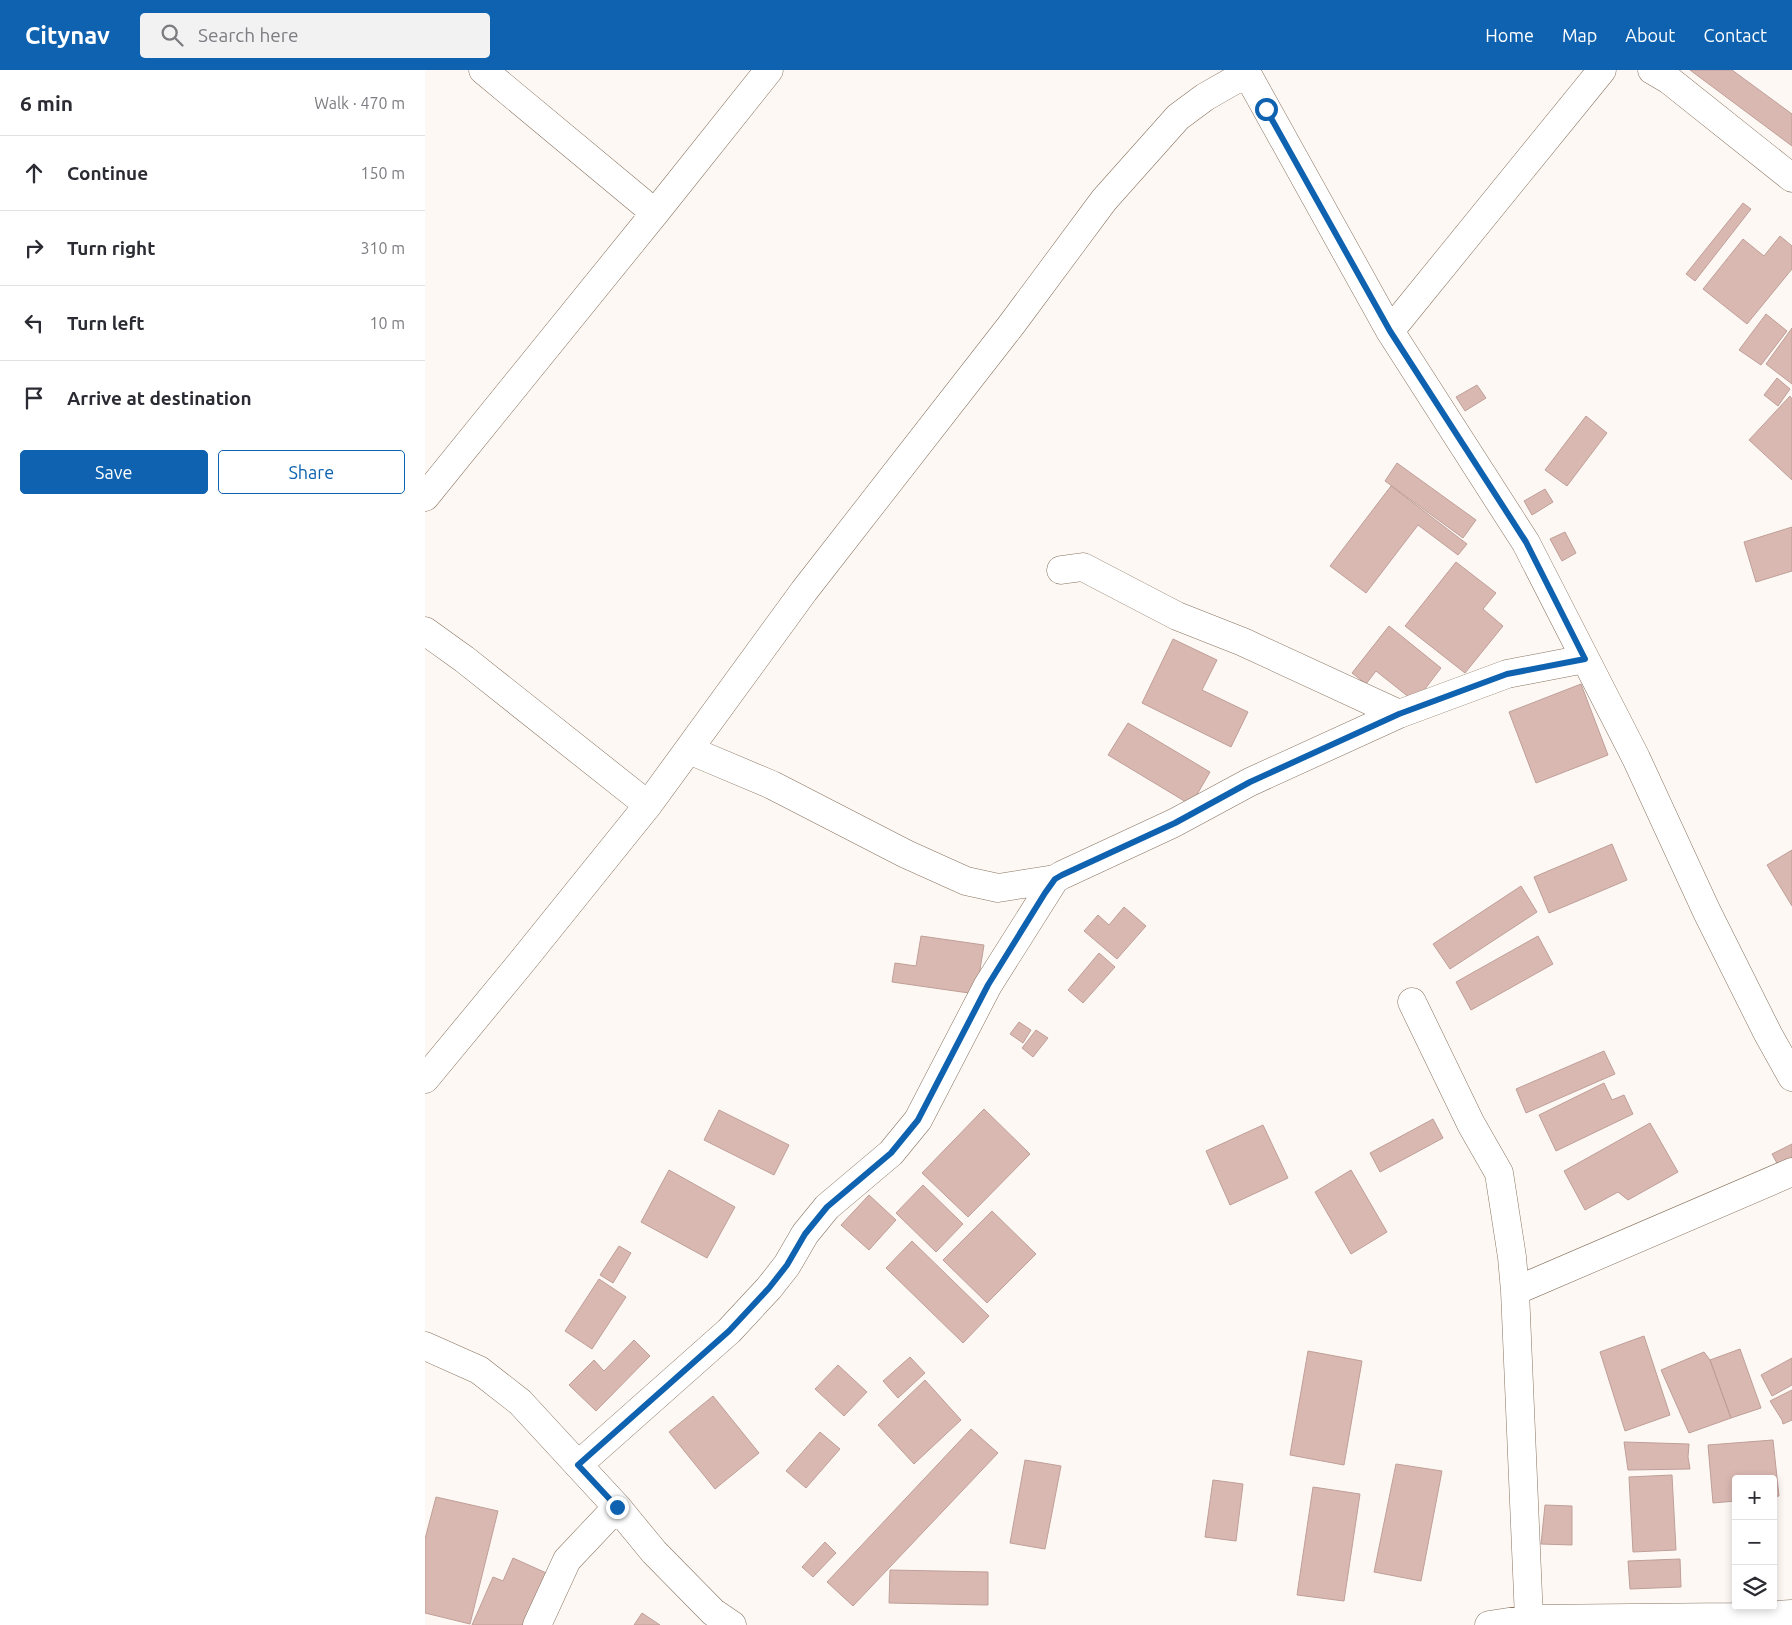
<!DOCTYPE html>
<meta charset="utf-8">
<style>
body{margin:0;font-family:Ubuntu,sans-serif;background:#f2f2f3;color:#2b2b33}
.controls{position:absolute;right:15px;bottom:15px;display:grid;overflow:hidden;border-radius:5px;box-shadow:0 2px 8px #0003}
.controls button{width:45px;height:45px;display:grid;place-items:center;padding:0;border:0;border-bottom:1px solid #e1e1e2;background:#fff;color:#2b2b33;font:25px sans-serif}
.stop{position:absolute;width:15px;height:15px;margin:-11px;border:4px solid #0e62b0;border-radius:50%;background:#fff}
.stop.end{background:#0e62b0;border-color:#fff;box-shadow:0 1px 5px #0008}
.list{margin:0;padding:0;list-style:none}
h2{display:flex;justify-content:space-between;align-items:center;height:65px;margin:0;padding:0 20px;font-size:21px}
h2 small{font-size:16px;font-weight:400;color:#7c7c81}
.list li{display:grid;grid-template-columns:32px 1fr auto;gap:15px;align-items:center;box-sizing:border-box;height:75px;padding:0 20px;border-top:1px solid #e1e1e2}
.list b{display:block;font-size:19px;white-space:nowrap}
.list em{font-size:16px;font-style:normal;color:#7c7c81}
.actions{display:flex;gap:10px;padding:15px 20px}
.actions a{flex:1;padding:11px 0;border:1px solid #0e62b0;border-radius:5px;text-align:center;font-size:18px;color:#0e62b0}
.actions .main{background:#0e62b0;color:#fff}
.icon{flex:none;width:28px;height:28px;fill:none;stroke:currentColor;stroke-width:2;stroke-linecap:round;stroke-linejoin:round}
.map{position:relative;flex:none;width:1367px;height:1555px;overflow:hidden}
header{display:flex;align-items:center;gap:30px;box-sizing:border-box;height:70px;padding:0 25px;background:#0e62b0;color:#fff}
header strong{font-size:24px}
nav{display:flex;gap:28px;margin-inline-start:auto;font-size:18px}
.search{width:350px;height:45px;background:#f2f2f3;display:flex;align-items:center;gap:12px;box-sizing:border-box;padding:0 18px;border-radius:5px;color:#7c7c81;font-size:19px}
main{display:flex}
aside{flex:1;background:#fff}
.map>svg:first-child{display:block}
.building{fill:#dab8b2;stroke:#bf9f98}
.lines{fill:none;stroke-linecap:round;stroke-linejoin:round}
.minor-casing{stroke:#88735f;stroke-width:29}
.minor{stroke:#fff;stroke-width:28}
.route{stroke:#0e62b0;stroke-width:6}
</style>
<header>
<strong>Citynav</strong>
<div class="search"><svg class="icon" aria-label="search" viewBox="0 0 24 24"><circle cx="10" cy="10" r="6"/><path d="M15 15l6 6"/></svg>Search here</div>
<nav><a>Home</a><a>Map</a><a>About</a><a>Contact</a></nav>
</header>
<main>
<aside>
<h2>6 min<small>Walk · 470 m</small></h2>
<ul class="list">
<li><svg class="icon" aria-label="ahead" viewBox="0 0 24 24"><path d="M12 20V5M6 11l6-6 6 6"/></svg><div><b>Continue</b></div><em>150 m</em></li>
<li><svg class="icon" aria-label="right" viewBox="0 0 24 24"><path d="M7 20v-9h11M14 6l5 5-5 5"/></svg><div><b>Turn right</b></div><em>310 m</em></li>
<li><svg class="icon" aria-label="left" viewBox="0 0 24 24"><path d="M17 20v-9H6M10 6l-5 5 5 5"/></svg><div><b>Turn left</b></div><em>10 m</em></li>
<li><svg class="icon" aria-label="arrive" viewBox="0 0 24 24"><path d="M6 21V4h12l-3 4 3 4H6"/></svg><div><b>Arrive at destination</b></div></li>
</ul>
<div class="actions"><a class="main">Save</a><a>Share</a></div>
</aside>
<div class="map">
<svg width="1367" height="1555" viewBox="0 0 1367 1555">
<rect width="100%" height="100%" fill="#fdf8f4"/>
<!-- building -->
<path class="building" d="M1265 0H1307L1367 44V76Z
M1318 133 1326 139 1270 211 1261 204Z
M1355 166 1367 176V199L1322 254 1278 219 1318 169 1339 186Z
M1341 244 1362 261 1336 295 1314 280Z
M1367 258V314L1341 294Z
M1352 308 1365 319 1353 336 1339 325Z
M1052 315 1061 328 1040 341 1031 327Z
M1365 326 1367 329V410L1324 370Z
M1161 346 1182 363 1142 416 1120 400Z
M972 393 1051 450 1038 468 960 411Z
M966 416 1042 474 1033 485 993 455 941 523 905 496Z
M1120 419 1128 432 1107 445 1099 431Z
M1367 457V501L1331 512 1319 472Z
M1140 462 1151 483 1137 491 1125 469Z
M1031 492 1071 523 1058 539 1078 556 1040 603 980 556Z
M964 556 1016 598 990 632 951 601 941 614 927 603Z
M748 569 792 590 777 620 823 642 806 677 717 633Z
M1156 614 1183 685 1111 713 1084 642Z
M703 653 785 702 766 735 683 685Z
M1187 774 1202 810 1124 843 1109 807Z
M1367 780V836L1342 795Z
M1096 816 1112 842 1025 899 1008 874Z
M699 837 721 856 692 889 659 861 673 845 684 855Z
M496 866 559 875 551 924 467 912 470 893 491 896Z
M1113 866 1128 894 1046 940 1031 912Z
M674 883 690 897 658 933 643 920Z
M594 952 606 960 598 973 585 964Z
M611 960 623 968 608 987 597 978Z
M1179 981 1190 1004 1101 1043 1091 1019Z
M1179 1013 1187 1030 1199 1025 1208 1044 1131 1081 1114 1045Z
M559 1039 605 1084 543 1147 497 1103Z
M294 1040 364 1075 349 1105 279 1070Z
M1008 1049 1018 1068 955 1102 945 1083Z
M1225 1053 1253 1102 1203 1130 1193 1122 1160 1140 1139 1101Z
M838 1055 863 1108 805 1135 781 1081Z
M1367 1074V1093L1355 1099 1347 1084Z
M244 1100 310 1137 282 1188 216 1152Z
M926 1100 962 1162 926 1184 890 1122Z
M498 1115 538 1154 511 1182 471 1143Z
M444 1125 471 1150 444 1180 416 1155Z
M567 1141 611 1184 562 1233 518 1190Z
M487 1171 564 1246 538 1273 461 1198Z
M194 1176 206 1183 188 1213 175 1205Z
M174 1209 201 1227 167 1279 140 1261Z
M1219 1266 1245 1345 1200 1361 1175 1282Z
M209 1270 225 1286 171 1341 144 1315 169 1290 179 1301Z
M1315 1279 1336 1338 1306 1348 1285 1290Z
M883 1281 937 1291 919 1395 865 1385Z
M1279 1282 1285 1290 1306 1348 1264 1363 1236 1300Z
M485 1287 500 1303 473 1328 458 1311Z
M1367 1288V1315L1347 1326 1336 1305Z
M413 1295 442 1322 419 1346 390 1319Z
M500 1310 536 1350 489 1394 453 1355Z
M1367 1320V1350L1358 1354 1357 1350 1345 1331Z
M288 1326 334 1383 290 1419 244 1362Z
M546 1359 573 1383 428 1536 402 1512Z
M395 1362 415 1379 381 1418 361 1401Z
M1348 1370 1354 1426 1348 1427V1409H1311V1431L1288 1433 1283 1375Z
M1199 1372 1264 1374 1263 1387 1265 1399 1203 1400Z
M600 1390 636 1396 620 1479 585 1473Z
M971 1394 1017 1401 996 1511 949 1502Z
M1247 1405 1251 1480 1208 1482 1204 1407Z
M788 1410 818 1414 811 1471 780 1467Z
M888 1417 935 1424 919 1531 872 1525Z
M11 1427 73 1441 45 1554 0 1543V1469Z
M1120 1435 1147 1436V1475L1116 1474Z
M400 1472 411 1483 388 1507 377 1497Z
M88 1488 128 1506 107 1555H47L68 1507 78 1511Z
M1255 1489 1256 1517 1205 1519 1203 1491Z
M465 1500 563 1502V1535L464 1533Z
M217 1543 235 1555H209Z"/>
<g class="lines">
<defs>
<path id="minor" d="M58 0 230 143
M820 0 965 261 1101 473 1211 688 1282 842 1343 964 1367 1007
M1227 0 1244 10 1367 108
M965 261 1177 0
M0 427 230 143 344 0
M636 500 658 497 752 546 818 572 974 644
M0 561 39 589 223 735
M264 680 347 715 481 784 541 811 573 818 630 809
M987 932 1046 1054 1074 1103 1087 1187 1090 1221 1104 1549
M0 1009 95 894 223 735 379 521 587 254 679 130 753 47 780 27 822 3
M1090 1221 1367 1102
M0 1276 54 1300 95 1332 192 1437 229 1482 288 1542 307 1555
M153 1395 304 1261 344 1218 362 1195 380 1164 402 1137 466 1083 493 1050 563 915 630 809 637 805 749 753 825 712 974 644 1082 604 1160 589
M112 1555 142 1490 192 1437
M1064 1555 1104 1549 1307 1547 1367 1544"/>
</defs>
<!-- minor casing -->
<use href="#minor" class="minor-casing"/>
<!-- minor -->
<use href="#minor" class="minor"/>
</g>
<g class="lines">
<!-- route -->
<path class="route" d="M192 1437 153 1395 304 1261 344 1218 362 1195 380 1164 402 1137 466 1083 493 1050 563 915 620 823 630 809 637 805 750 753 825 712 974 644 1082 604 1160 589 1101 472 965 261 841 39"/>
</g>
</svg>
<div class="controls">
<button>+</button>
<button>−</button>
<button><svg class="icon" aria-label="layers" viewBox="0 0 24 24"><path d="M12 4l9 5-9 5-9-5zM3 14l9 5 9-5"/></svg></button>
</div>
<div class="stop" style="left:841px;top:39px"></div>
<div class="stop end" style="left:192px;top:1437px"></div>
</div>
</main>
